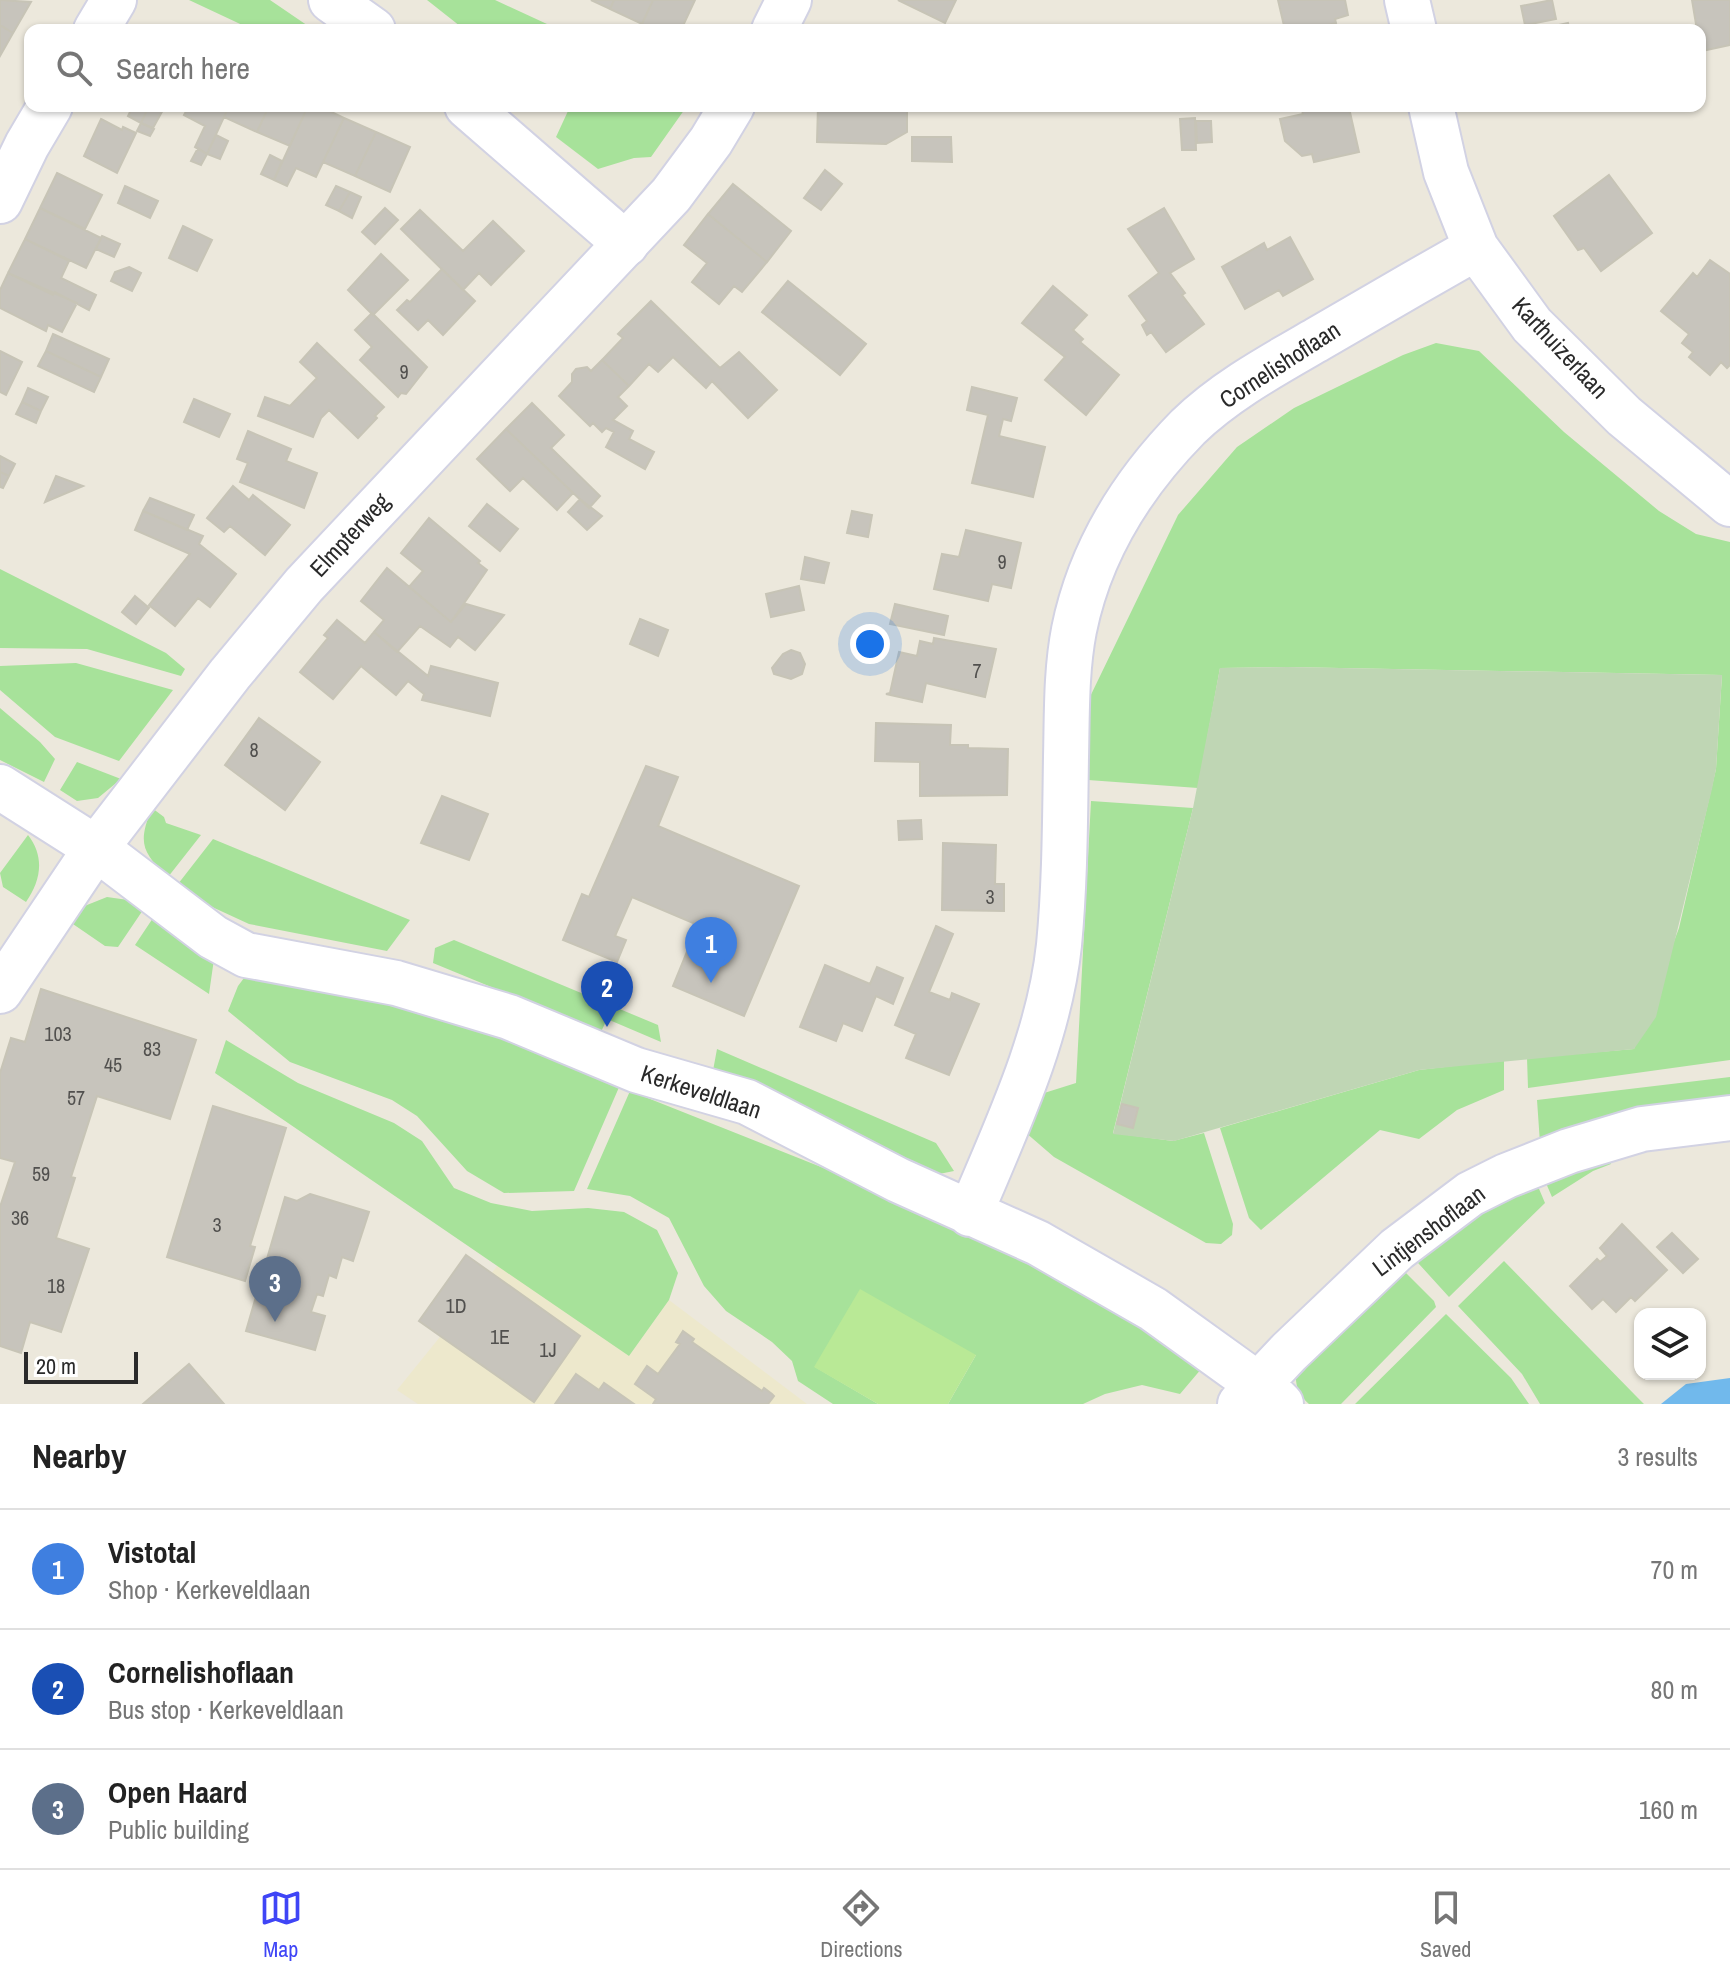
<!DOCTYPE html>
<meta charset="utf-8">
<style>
body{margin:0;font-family:"Archivo Narrow",sans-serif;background:#f2f2f2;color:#222}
.controls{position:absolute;right:24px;bottom:24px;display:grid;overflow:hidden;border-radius:16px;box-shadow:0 2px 6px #0004}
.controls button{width:72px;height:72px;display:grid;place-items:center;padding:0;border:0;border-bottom:2px solid #e0e0e0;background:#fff;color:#222;font:40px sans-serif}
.scale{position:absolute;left:24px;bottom:20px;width:114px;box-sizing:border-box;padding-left:8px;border:4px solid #2a2a2a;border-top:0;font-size:22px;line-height:28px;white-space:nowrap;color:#2a2a2a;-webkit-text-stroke:6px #fff;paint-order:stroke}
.you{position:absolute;left:870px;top:644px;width:28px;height:28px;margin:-20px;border:6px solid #fff;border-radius:50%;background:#1a73e8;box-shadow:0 0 0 12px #1a73e833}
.badge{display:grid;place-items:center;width:52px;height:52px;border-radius:50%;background:#3f45f6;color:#fff;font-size:26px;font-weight:700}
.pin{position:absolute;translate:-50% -66px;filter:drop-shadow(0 2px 4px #0008)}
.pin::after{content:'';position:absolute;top:42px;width:28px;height:24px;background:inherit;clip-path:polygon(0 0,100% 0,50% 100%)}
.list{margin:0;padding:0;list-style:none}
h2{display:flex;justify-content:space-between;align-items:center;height:104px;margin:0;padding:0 32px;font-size:34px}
h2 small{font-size:26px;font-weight:400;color:#767676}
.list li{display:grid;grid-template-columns:52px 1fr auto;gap:24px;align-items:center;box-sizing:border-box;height:120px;padding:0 32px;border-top:2px solid #e0e0e0}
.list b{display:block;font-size:30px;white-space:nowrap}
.list p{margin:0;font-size:26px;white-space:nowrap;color:#767676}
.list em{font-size:26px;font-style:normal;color:#767676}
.icon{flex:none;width:44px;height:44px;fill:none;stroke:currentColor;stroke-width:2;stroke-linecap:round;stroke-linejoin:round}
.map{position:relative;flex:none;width:1730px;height:1404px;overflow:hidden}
.search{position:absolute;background:#fff;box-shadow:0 2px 6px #0004;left:24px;right:24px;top:24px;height:88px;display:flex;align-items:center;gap:20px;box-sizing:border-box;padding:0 28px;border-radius:16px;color:#767676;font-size:30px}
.sheet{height:464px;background:#fff}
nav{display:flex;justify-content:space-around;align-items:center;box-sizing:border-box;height:112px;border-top:2px solid #e0e0e0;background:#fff;font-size:22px;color:#767676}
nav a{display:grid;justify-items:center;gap:4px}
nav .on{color:#3f45f6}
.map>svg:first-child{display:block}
.education{fill:#ede8cc}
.green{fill:#a7e29a}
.cemetery{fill:#bfd6b4}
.pitch{fill:#b9e996}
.water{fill:#71b9ec}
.building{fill:#c7c4bc;stroke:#c7c4b6;stroke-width:2}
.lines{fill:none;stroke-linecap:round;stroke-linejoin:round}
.minor-casing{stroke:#d2d2e3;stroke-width:48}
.tertiary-casing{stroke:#d2d2e3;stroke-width:48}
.minor{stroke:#fff;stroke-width:44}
.tertiary{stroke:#fff;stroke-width:44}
.labels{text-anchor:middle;stroke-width:6;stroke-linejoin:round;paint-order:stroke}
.number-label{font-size:20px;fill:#51504e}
.street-label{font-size:24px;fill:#2a2a2a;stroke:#fff}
</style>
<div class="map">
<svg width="1730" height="1404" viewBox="0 0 1730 1404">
<rect width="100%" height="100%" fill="#ece8dc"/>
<!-- education -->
<path class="education" d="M503 1259 629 1356 669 1300 807 1404H418L397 1390Z"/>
<!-- green -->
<path class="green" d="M189 0H270L314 30H253Z
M427 0H495L560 30H465Z
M562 106H687L651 157 634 158 598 169 556 137 568 111Z
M1436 343 1479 351 1564 432 1659 511 1696 534 1730 542V1060L1528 1088 1527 1058 1634 1049 1679 928 1716 769 1722 675 1287 667 1220 668 1198 788 1088 780 1086 705 1178 515 1237 447 1294 408 1403 355Z
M0 569 166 653 185 669 181 676 87 649 0 648Z
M76 663 173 690 119 761 55 737 0 690V666Z
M0 708 40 742 55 759 44 782 0 760Z
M77 762 121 779 98 798 77 801 60 790Z
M1091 801 1193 808 1113 1133 1173 1141 1204 1133 1233 1224 1232 1235 1221 1244 1206 1243 1054 1157 1025 1132 1041 1094 1076 1083Z
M152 808 164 817 166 823 201 835 168 877C141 852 138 842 152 808Z
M28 835C45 857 41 880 26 902L3 887 0 873Z
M213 839 410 920 387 951 249 924 210 906 178 884Z
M107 897 128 900 143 910 118 947 105 946 70 922 82 907Z
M153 918 215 952 209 994 135 945Z
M454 940 658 1025 661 1042 607 1019 601 1032 433 963 435 948Z
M250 970 456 1015 620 1085 574 1191 504 1193 467 1171 417 1116 392 1100 290 1062 228 1011 238 986Z
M226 1040 298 1083 394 1123 422 1141 454 1188 491 1203 532 1211 588 1208 624 1212 657 1230 678 1273 669 1300 629 1356 215 1073Z
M717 1049 936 1143 954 1171 939 1174 712 1076Z
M1504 1060V1090L1457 1110 1419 1139 1380 1130 1261 1230 1249 1218 1220 1128 1419 1070Z
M1730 1077V1101L1540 1143 1537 1100Z
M630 1091 909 1202 1004 1245 1144 1326 1202 1368 1180 1394 1142 1385 1105 1394 1083 1404H948L976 1355 815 1367 878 1404H833L798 1381 792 1361 772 1342 726 1311 704 1286 669 1218 630 1196 587 1189Z
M1607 1152 1611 1164 1593 1171 1552 1197 1542 1174Z
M1534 1177 1545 1203 1449 1297 1409 1253Z
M1504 1261 1635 1395 1644 1404H1540L1522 1374 1458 1306Z
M1396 1263 1434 1301 1436 1307 1341 1404H1309C1297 1393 1294 1383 1297 1367Z
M1446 1314 1511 1378 1529 1404H1355Z"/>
<!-- cemetery -->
<path class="cemetery" d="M1287 667 1722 675 1716 769 1712 789 1656 1017 1634 1049 1419 1070 1174 1141 1113 1134 1193 808 1220 668Z"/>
<!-- pitch -->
<path class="pitch" d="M860 1289 976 1355 948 1404H878L814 1367Z"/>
<!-- water -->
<path class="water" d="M1730 1378V1404H1661L1686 1384Z"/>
<!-- building -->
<path class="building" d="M0 0 31 2 13 33 0 25Z
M591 0H614L610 9Z
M614 0H653L642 24 610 9Z
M653 0H695L681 30H655L642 24Z
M898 0H956L945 23Z
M1278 0H1345L1348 15 1335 19 1336 23 1307 30H1285Z
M1552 0 1556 19 1525 25 1521 6Z
M1692 0H1730V45L1702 51 1700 30H1697Z
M1568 23 1570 30H1537Z
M0 25 13 33 0 56Z
M133 106H149L141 123 128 116Z
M149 106 164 108 153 128 141 123Z
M189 106H229L207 154 195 147 205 126 184 115Z
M229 106H269L257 132 224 117Z
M269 106H308L290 146 257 132Z
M308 106H319L344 118 316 177 296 168 287 186 274 180Z
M818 106H883L907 109V132L886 144 817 142Z
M1301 106H1354L1349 108 1359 152 1314 162 1312 154 1302 156 1285 141 1280 119 1303 114Z
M344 118 376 132 355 176 323 162Z
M1195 118 1196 150H1182L1180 119Z
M101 119 122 130 123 127 136 133 117 173 84 156Z
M1196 121H1211L1212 142 1197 143Z
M141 123 154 129 150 136 137 131Z
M376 132 410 147 390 192 355 176Z
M216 135 228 141 220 159 207 154Z
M912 137H951L952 162 912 161Z
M198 148 207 154 201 165 191 161Z
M270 155 282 161 274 180 261 174Z
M825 170 842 184 821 210 804 198Z
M57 173 102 195 85 229 40 208Z
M1609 175 1652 233 1601 271 1584 248 1578 250 1554 216Z
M733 184 791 231 767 262 708 214Z
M125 186 158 201 150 218 118 203Z
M336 186 350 192 339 211 326 205Z
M350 192 361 197 352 218 339 211Z
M40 208 101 238 86 268 25 239Z
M385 208 398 220 375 244 362 232Z
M1164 208 1194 259 1170 273 1185 293 1182 295 1204 324 1166 352 1151 332 1147 335 1142 325 1147 321 1129 296 1159 273 1128 229Z
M420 210 463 251 493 221 524 251 491 285 479 273 463 290 401 229Z
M708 214 767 262 742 292 734 286 719 304 692 282 707 263 684 245Z
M183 226 212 240 197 271 169 258Z
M102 236 120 244 114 257 96 249Z
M1290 237 1313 279 1283 296 1279 290 1245 309 1222 267 1264 243 1267 250Z
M25 239 69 261 61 278 96 295 89 310 55 292 53 295 8 273Z
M381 254 408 280 373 315 348 290Z
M1710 260 1730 274V365L1727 368 1721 362 1710 375 1689 357 1693 352 1682 343 1689 334 1661 311 1693 273 1697 277Z
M129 267 141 273 132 291 111 281 115 272Z
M442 269 475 301 443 335 428 320 418 330 397 310 407 300 410 302Z
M8 273 77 303 62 332 48 325 46 331 0 308V290Z
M788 281 866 344 840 375 762 312Z
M1053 286 1087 315 1073 330 1083 339 1080 342 1119 375 1086 415 1045 380 1065 357 1022 323Z
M651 301 720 368 739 352 777 390 748 418 712 381 706 388 673 357 658 372 649 364 629 386 602 360 623 338 618 334Z
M372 313 427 367 406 394 401 393 398 397 360 360 372 347 355 330Z
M53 334 109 359 101 377 46 351Z
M317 343 384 407 375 416 377 418 358 438 329 410 321 418 313 437 258 416 265 397 290 406 317 378 300 362Z
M0 351 22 362 6 395 0 392Z
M46 351 101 377 94 392 38 366Z
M602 360 629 386 618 397 627 406 613 420 633 431 629 439 654 452 645 469 606 447 614 432 606 428 602 432 593 423 590 426 559 396 572 382V374L576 369 587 367 591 371Z
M972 387 1017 398 1011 421 1003 419 999 436 1045 447 1033 497 972 483 988 415 967 410Z
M28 388 48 397 41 411 22 402Z
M194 399 230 414 219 437 184 422Z
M22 402 41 411 36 423 16 414Z
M532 403 564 435 551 448 600 496 589 508 506 429Z
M506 429 573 493 557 510 523 478 510 491 477 459Z
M248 431 291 449 286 461 317 473 304 508 240 482 248 463 237 459Z
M0 456 15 464 9 476 0 472Z
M0 472 9 476 3 488 0 487Z
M56 476 83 486 45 502Z
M233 486 249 500 253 495 290 525 265 555 230 526 224 532 207 518Z
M150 498 194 515 187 530 143 511Z
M580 499 602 516 587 530 568 512Z
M487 504 518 529 500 551 469 526Z
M143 511 203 536 199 544 236 574 210 607 198 598 175 626 149 605 190 554 135 530Z
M852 511 872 515 868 537 847 533Z
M429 518 480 561 478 563 487 570 451 622 409 587 423 571 401 553Z
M966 530 1021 543 1011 588 992 584 988 601 934 589 942 554 959 557Z
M805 557 829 563 824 583 801 579Z
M387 568 451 622 466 604 504 615 475 650 458 637 450 647 420 626 397 652 374 632 384 620 361 601Z
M799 586 804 610 771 617 766 594Z
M135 596 149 608 136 624 122 612Z
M895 604 948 616 944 635 890 624Z
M640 619 668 630 658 656 630 644Z
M337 620 365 643 374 632 428 676 431 666 498 683 490 716 422 700 424 694 408 681 396 695 361 666 333 699 300 672 328 638 324 635Z
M934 638 996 649 985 697 926 683 922 702 886 694 890 693 899 652 917 656 920 641 933 644Z
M791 650 800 653 805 664 802 674 791 679 774 674 772 668 783 654Z
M259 718 320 762 285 810 225 765Z
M876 723 951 725 950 745H968V748L1008 749 1007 795 920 796V762L875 761Z
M646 766 678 777 658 826 799 886 744 1016 673 986 698 925 632 897 615 936 626 940 617 962 563 940 582 894 589 897Z
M442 796 488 814 469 860 421 843Z
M921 820 922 839 899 840 898 821Z
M943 843 996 845 995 884H1004V911L942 910Z
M936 926 953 934 929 992 950 1000 952 993 979 1004 949 1075 906 1058 916 1034 895 1025Z
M825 965 870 984 877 967 903 978 893 1004 876 996 862 1031 843 1023 836 1041 800 1027Z
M41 989 196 1040 170 1119 97 1096 71 1177 75 1178 56 1238 89 1249 61 1332 30 1322 21 1353 0 1346V1207L15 1162 0 1158V1073L11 1038 25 1042Z
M1122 1104 1138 1108 1133 1128 1117 1124Z
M213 1106 286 1128 250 1246 255 1247 245 1281 167 1257Z
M310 1194 369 1212 353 1261 342 1257 336 1278 329 1275 323 1296 317 1294 311 1312 325 1316 315 1350 246 1331 285 1197 297 1201Z
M1622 1224 1667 1270 1635 1301 1631 1297 1616 1312 1603 1299 1592 1309 1570 1286 1597 1259 1600 1262 1607 1256 1600 1248Z
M1672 1233 1698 1259 1683 1273 1657 1247Z
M466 1255 580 1336 534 1402 419 1321Z
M683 1331 694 1339 692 1342 762 1391 764 1388 772 1394 774 1396 768 1404H653L656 1399 635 1384 647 1366 658 1374 680 1344 676 1342Z
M189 1364 224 1404H143Z
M576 1374 599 1390 604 1383 634 1404H555Z"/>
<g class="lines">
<defs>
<path id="minor" d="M331 0 373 30
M1407 0 1414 30
M96 30 114 0
M467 106 626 244
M1431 106 1446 172 1476 248 1532 325 1624 416 1730 504
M0 201 27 145 50 106
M0 787 96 848 213 937 246 955 396 983 509 1017 636 1070 747 1102 898 1180 1038 1243 1153 1309 1271 1394 1281 1404
M970 1214C1006 1128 1049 1039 1059 945 1065 883 1065 819 1066 757 1067 715 1066 671 1074 630 1090 551 1132 484 1188 427 1225 391 1273 365 1318 339 1371 308 1423 278 1476 248
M1240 1404 1289 1352 1397 1249 1470 1194 1506 1176 1569 1151 1642 1129 1730 1118"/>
<path id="tertiary" d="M774 30 789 0
M0 991 96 848 230 674 304 585 671 195 711 141 732 106"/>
</defs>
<!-- minor casing -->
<use href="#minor" class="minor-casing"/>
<!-- tertiary casing -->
<use href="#tertiary" class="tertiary-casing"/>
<!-- minor -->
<use href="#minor" class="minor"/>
<!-- tertiary -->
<use href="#tertiary" class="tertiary"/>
</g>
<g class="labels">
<!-- number labels -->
<g class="number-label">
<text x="404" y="379">9</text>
<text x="1002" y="569">9</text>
<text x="977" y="678">7</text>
<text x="254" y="757">8</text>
<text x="990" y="904">3</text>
<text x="58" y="1041">103</text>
<text x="152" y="1056">83</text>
<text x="113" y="1072">45</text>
<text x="76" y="1105">57</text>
<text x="41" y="1181">59</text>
<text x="20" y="1225">36</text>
<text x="217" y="1232">3</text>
<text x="56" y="1293">18</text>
<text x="456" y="1313">1D</text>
<text x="500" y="1344">1E</text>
<text x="548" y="1357">1J</text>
</g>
<!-- street labels -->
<g class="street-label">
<text transform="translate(1560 348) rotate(47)" y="8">Karthuizerlaan</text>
<text transform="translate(1280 365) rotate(-33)" y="8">Cornelishoflaan</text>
<text transform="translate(350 535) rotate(-47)" y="8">Elmpterweg</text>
<text transform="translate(701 1092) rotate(18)" y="8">Kerkeveldlaan</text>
<text transform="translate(1429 1231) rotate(-37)" y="8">Lintjenshoflaan</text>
</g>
</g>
</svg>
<div class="controls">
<button><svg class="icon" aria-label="layers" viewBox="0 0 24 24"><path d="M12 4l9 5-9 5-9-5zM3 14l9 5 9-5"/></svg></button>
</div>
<div class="scale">20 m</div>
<div class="you"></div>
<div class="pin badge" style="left:711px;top:983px;background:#3f7fe0">1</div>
<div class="pin badge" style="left:607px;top:1027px;background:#1a4fb4">2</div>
<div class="pin badge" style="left:275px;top:1322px;background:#5c6f8a">3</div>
<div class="search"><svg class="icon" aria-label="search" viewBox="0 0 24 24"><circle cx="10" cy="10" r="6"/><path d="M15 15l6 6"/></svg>Search here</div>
</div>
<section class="sheet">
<h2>Nearby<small>3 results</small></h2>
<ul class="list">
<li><span class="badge" style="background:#3f7fe0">1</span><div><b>Vistotal</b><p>Shop · Kerkeveldlaan</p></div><em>70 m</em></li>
<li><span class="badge" style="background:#1a4fb4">2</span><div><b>Cornelishoflaan</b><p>Bus stop · Kerkeveldlaan</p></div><em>80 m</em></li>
<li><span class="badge" style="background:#5c6f8a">3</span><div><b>Open Haard</b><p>Public building</p></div><em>160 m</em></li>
</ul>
</section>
<nav>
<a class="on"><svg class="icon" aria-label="map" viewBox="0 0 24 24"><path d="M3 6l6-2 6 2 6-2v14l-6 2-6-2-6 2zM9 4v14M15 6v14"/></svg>Map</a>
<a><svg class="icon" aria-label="directions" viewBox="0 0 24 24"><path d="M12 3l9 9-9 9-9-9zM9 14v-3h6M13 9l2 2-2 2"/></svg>Directions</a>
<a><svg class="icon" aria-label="saved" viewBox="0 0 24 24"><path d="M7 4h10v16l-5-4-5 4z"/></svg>Saved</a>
</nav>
